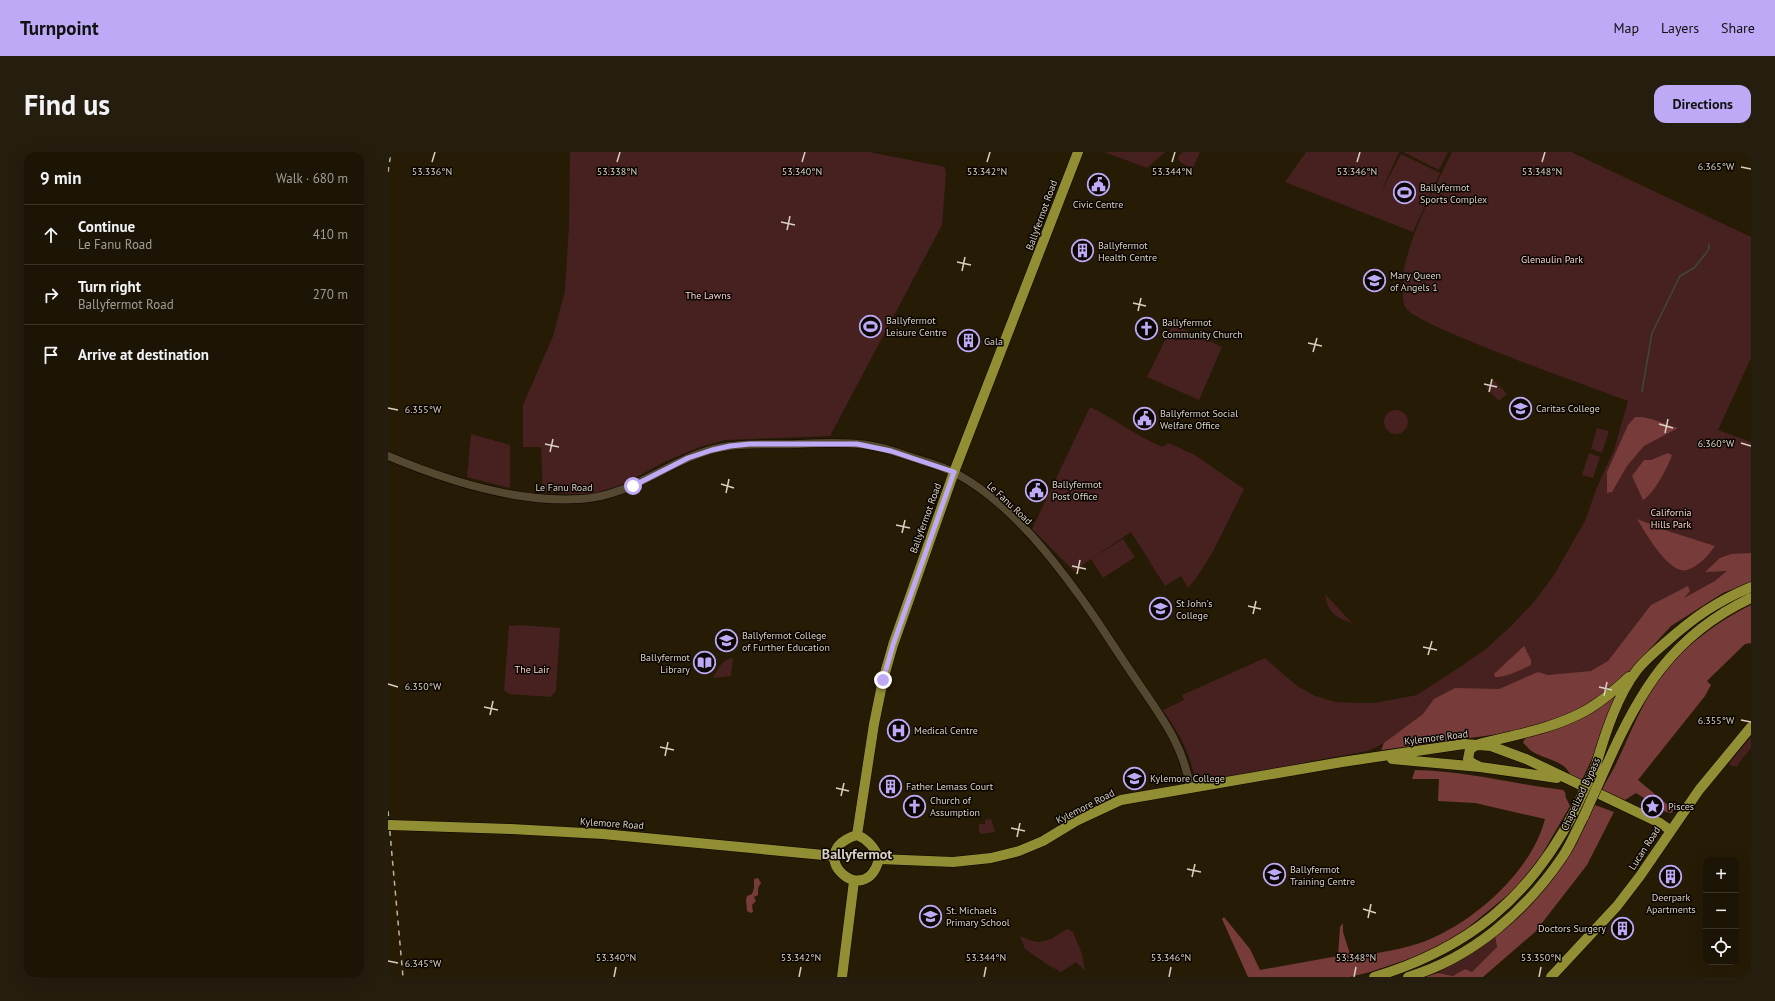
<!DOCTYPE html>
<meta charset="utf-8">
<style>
body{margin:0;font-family:"PT Sans",sans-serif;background:#251d0e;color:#f1f3f6}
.controls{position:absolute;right:12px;bottom:12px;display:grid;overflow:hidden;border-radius:8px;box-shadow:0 4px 16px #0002}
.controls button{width:36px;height:36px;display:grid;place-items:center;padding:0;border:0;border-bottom:1px solid #3a3326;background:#1c1404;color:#f1f3f6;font:20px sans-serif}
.stop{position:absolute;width:12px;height:12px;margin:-9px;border:3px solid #bda9f5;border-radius:50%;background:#fff}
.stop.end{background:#bda9f5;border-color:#fff;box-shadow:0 1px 4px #0008}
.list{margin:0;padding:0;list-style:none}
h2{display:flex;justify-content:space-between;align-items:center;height:52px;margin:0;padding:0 16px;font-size:17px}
h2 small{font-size:13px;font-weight:400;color:#a09e9a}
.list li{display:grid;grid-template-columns:26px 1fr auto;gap:12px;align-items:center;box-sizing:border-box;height:60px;padding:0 16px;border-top:1px solid #3a3326}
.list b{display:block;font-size:15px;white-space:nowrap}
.list p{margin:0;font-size:13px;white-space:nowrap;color:#a09e9a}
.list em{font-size:13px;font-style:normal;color:#a09e9a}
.icon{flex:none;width:22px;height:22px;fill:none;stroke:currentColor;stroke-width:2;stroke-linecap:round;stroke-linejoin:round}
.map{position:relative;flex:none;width:1363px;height:825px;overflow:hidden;border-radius:12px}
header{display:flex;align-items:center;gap:24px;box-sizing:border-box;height:56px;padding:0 20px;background:#bda9f5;color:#111}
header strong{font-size:19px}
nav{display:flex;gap:22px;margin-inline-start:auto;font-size:14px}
.intro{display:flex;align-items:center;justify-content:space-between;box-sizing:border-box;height:96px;padding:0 24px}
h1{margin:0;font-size:28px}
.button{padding:10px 18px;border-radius:12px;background:#bda9f5;color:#111;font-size:14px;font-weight:700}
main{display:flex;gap:24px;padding:0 24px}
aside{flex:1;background:#1c1404;border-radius:12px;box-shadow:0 4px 16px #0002}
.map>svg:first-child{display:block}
.green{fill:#462120}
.forest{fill:#773b39}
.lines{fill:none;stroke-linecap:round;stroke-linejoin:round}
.stream{stroke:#41473b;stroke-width:1.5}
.minor-casing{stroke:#0f0500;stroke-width:9}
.major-casing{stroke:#0f0500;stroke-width:11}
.minor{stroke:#554831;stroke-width:8}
.major{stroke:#928e33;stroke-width:10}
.rail{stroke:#bdb5a7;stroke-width:1.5;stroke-dasharray:5 5;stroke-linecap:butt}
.major-bridge-casing{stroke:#0f0500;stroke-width:11;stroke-linecap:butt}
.major-bridge{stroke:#928e33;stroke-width:10}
.route{stroke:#bda9f5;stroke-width:5}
.ticks{fill:none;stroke:#d9d1c4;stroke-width:1.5}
.labels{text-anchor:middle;stroke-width:3;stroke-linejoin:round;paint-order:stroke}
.poi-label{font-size:10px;fill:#d9d1c4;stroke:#0b0601;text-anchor:start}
.street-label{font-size:10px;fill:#d9d1c4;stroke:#0b0601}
.park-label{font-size:10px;fill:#f9d1ce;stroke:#0b0601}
.district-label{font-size:14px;font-weight:bold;fill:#d9d1c4;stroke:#0b0601}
.ticks-label{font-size:10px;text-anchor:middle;fill:#d9d1c4;stroke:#0b0601;stroke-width:3;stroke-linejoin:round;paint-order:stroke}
</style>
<header>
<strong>Turnpoint</strong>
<nav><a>Map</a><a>Layers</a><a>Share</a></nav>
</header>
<div class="intro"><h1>Find us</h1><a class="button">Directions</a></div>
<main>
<aside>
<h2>9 min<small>Walk · 680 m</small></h2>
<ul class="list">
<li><svg class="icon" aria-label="ahead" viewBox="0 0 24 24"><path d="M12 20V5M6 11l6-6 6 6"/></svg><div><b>Continue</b><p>Le Fanu Road</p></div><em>410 m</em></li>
<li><svg class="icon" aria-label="right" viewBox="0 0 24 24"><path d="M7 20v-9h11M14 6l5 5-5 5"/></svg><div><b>Turn right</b><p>Ballyfermot Road</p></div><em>270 m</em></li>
<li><svg class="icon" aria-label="arrive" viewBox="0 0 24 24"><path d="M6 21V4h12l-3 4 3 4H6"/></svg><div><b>Arrive at destination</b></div></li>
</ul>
</aside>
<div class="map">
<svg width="1363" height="825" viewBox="0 0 1363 825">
<rect width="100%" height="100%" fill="#261b05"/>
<!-- green -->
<path class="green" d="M182 0H481L557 15 558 22 554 73 442 284 337 288 309 296 281 308 229 335 203 342H185L155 340 153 295H135V253L165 184 177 139 181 72Z
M716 0H777L759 16Z
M795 0H812L805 16 793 11 790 7 791 3Z
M918 0H1011L992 42 1013 2 1052 21 1025 80 897 30Z
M1015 0H1060L1051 18Z
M1064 0H1183L1363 85V206L1330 278 1363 290V418L1220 517 996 591 980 599 924 609 874 620 811 628C804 621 804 614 801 605 795 588 785 573 775 558L796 548 794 543 877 506 909 534 927 544 948 550 968 551H986L1029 543 1075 513 1098 497 1123 474 1146 450 1166 423 1197 369 1209 335 1226 298 1240 249C1211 238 1026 173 1018 156 1015 152 1015 144 1015 138 1015 132 1014 124 1016 117 1025 76 1046 37 1064 0Z
M785 172 834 195 811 248 759 225Z
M1106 228 1119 242 1111 249 1098 236Z
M702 255C727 267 749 284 774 295L781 291 807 303 856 337C839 370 824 408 800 436L793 424 777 434 743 380 704 406 735 387 747 405 715 426 703 407 686 419 644 377Z
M996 270a12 12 0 1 1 24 0a12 12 0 1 1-24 0Z
M1209 276 1221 279 1214 301 1203 297Z
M83 282 122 293V336L79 325Z
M1201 301 1212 305 1205 326 1194 323Z
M937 442 964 471C948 466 939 460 937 442Z
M132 473 172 476 168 539 162 545 121 542 116 538 121 474Z
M345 506 343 524 325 526C330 516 334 508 345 506Z
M1363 585V596L1351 611 1350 614H1344L1341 611 1342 610Z
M603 667 607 680 593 682 591 680V672H597V668Z
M679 777 685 780 694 802 697 819 688 810 673 820 660 813 637 797 632 784 644 789 651 790 663 787Z
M1107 784 1109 795 1084 820 1077 817 1065 824 1050 821Z"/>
<!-- forest -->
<path class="forest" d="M1247 265C1263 264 1275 272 1290 276L1256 294 1239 314 1224 340 1219 341V320L1240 273Z
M1280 301 1284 303C1280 315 1266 342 1255 348L1244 324 1256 308H1263Z
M1249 367 1283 380 1327 394C1320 404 1311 414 1299 418 1281 423 1257 380 1249 367Z
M1363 401V430L1335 441 1283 474 1238 523 1210 545 1186 560 1164 570 1126 580 993 598 996 591 1035 562 1046 547 1067 536 1111 537 1150 520 1160 523 1203 519 1220 509 1263 453 1300 434 1302 439 1296 446 1327 429 1339 419 1317 420 1332 406 1343 402Z
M1363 453V491L1357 492 1319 529 1323 533 1317 544 1250 628 1286 658 1283 661 1278 660 1248 641 1237 648 1214 638C1218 629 1223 622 1227 614 1242 583 1253 552 1273 524 1292 497 1333 467 1363 453Z
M1136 494 1143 508V513C1132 518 1118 526 1107 525L1106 522Z
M1228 543 1233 544 1194 628 1182 623C1178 609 1156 607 1145 600 1141 598 1139 594 1135 591 1138 581 1150 583 1159 580Z
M1027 618C1079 619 1125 632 1175 638L1177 640 1178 646 1182 654 1153 704 1127 737 1066 787 1030 804 982 820 962 825H860L834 767 836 765 862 797 872 818 950 804 952 775 955 771V780L963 805C989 801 1015 798 1040 788 1089 768 1144 718 1157 667L1087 651 1050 649 1051 627H1024Z
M1207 653 1226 660 1199 713 1147 780 1095 825H1037L1050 821 1065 824 1077 817 1084 820 1109 795 1107 784C1137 765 1165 729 1184 700 1193 685 1199 668 1207 653Z
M370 726 373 731 370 736V743L366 745 368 749 364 753 365 760 363 761 359 759 358 748 359 744 364 742 366 736V727Z"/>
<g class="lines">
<!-- stream -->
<path class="stream" d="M1254 239 1264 181 1292 124 1306 116 1319 100 1321 96V92"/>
<defs>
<path id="minor" d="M0 304C57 328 130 351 192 347 242 345 279 309 326 297 354 290 382 293 410 292 430 291 450 290 470 292 488 293 505 299 523 305 538 310 555 314 569 322 623 351 668 410 703 460 718 482 732 504 747 526 771 562 795 591 802 635"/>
<path id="major" d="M1004 607 1092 615 1169 626
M1208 613C1217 582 1229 544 1249 518 1257 508 1267 500 1277 491 1305 466 1329 449 1363 435
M1092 615 1084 611 1080 607 1082 597 1091 592C1126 583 1164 577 1197 559 1213 550 1227 538 1241 525
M1217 617C1250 541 1284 483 1363 446
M2 673 123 677 215 682 446 704
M469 683 486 572 495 528 505 493 566 320 690 0
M469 683C481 688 487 696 491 707 477 760 413 700 469 683Z
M491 707 565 710 603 706 631 699 655 689 688 669 733 648 954 610 1076 592 1103 594 1138 607 1272 671 1282 678
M454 825 466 729
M986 825C1079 797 1141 747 1186 660
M1020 825C1084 806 1138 759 1175 704 1183 692 1189 677 1196 664
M1163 825 1229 754 1252 724 1311 638 1363 575"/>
</defs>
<!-- minor casing -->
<use href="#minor" class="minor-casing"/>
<!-- major casing -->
<use href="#major" class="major-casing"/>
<!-- minor -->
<use href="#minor" class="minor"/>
<!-- major -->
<use href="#major" class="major"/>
<!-- rail -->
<path class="rail" d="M0 20 3 0
M0 659 15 825"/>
<defs>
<path id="major-bridge" d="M1186 660 1208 613
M1196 664 1217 617
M0 673H2"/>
</defs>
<!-- major-bridge casing -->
<use href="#major-bridge" class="major-bridge-casing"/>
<!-- major-bridge -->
<use href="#major-bridge" class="major-bridge"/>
</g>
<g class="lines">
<!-- route -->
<path class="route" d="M245 334 300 306 324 298 342 294 362 292H469L503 299 566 320 505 493 495 528"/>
</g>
<!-- ticks -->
<path class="ticks" d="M44 10 47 0M229 10 232 0M414 10 417 0M599 10 602 0M784 10 787 0M969 10 972 0M1154 10 1157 0M1353 15 1363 17M393 70 407 73M399 78 402 64M569 110 583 113M574 119 577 105M745 151 758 154M750 159 753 146M920 191 934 194M925 200 929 186M1096 232 1109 235M1101 240 1104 227M0 256 10 258M1271 272 1285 276M1277 281 1280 267M1353 291 1363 294M157 292 171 295M162 300 165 287M333 332 346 336M338 341 341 327M508 373 522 376M514 381 517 368M684 414 698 417M689 422 692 408M860 454 873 457M865 462 868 449M1035 495 1049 498M1040 503 1044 489M0 532 10 535M1211 535 1224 538M1216 544 1219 530M96 555 110 558M102 563 105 549M1353 568 1363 570M272 595 286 598M277 604 280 590M448 636 461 639M453 644 456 631M623 676 637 679M629 685 632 671M799 717 813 720M804 725 807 712M975 757 988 761M980 766 983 752M0 809 10 811M226 825 228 815M411 825 413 815M596 825 598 815M781 825 783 815M966 825 968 815M1151 825 1153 815"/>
<!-- icons -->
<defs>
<symbol id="civic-ring" viewBox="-11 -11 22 22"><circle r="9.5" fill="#0b0601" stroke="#bda9f5" stroke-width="1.5"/><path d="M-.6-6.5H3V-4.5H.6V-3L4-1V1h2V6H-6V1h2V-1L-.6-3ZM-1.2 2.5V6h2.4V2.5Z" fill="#bda9f5"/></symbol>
<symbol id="stadium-ring" viewBox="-11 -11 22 22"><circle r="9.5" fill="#0b0601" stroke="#bda9f5" stroke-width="1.5"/><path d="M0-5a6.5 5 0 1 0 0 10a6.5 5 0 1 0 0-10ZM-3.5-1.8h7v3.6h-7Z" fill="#bda9f5"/></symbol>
<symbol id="building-ring" viewBox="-11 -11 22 22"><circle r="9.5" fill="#0b0601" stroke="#bda9f5" stroke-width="1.5"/><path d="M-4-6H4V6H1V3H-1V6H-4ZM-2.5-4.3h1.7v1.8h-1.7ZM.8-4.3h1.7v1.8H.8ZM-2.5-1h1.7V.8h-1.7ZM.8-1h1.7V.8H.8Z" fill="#bda9f5"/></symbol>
<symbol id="school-ring" viewBox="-11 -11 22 22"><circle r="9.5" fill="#0b0601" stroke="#bda9f5" stroke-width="1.5"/><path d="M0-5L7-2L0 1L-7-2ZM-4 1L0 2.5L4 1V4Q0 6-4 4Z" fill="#bda9f5"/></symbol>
<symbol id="church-ring" viewBox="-11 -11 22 22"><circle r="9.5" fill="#0b0601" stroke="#bda9f5" stroke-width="1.5"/><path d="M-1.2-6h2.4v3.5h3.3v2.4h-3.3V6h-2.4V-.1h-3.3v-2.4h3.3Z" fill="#bda9f5"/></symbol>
<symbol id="university-ring" viewBox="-11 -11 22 22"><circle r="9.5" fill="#0b0601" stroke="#bda9f5" stroke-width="1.5"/><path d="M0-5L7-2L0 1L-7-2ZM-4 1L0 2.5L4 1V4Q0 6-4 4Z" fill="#bda9f5"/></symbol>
<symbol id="library-ring" viewBox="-11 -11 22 22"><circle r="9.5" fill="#0b0601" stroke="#bda9f5" stroke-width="1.5"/><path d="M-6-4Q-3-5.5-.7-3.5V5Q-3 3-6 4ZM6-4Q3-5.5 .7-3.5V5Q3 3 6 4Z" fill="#bda9f5"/></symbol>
<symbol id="hospital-ring" viewBox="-11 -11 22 22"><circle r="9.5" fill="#0b0601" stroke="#bda9f5" stroke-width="1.5"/><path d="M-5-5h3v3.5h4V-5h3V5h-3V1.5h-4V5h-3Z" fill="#bda9f5"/></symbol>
<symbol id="sight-ring" viewBox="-11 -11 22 22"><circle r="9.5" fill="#0b0601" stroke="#bda9f5" stroke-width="1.5"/><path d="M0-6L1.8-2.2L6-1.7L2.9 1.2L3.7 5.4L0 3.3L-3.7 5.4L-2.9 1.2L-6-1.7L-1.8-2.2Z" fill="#bda9f5"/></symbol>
</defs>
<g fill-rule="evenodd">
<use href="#civic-ring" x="698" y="20" width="25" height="25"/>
<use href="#stadium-ring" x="1004" y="28" width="25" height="25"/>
<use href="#building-ring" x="682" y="86" width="25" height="25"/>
<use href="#school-ring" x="974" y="116" width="25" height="25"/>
<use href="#stadium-ring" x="470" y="162" width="25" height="25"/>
<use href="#church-ring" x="746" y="164" width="25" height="25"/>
<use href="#building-ring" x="568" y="176" width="25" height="25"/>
<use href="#school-ring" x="1120" y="244" width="25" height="25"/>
<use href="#civic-ring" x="744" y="254" width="25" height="25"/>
<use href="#civic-ring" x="636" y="326" width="25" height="25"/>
<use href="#school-ring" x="760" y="444" width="25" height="25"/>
<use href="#university-ring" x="326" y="476" width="25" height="25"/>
<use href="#library-ring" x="304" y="498" width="25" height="25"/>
<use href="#hospital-ring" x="498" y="566" width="25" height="25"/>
<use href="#university-ring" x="734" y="614" width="25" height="25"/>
<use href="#building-ring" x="490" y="622" width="25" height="25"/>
<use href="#church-ring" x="514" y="642" width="25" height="25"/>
<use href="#sight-ring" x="1252" y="642" width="25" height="25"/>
<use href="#university-ring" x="874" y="710" width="25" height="25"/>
<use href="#building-ring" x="1270" y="712" width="25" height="25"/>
<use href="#school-ring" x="530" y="752" width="25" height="25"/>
<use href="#building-ring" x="1222" y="764" width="25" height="25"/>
</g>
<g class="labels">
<!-- poi labels -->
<g class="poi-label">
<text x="1032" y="39">Ballyfermot<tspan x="1032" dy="12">Sports Complex</tspan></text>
<text x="710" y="56" text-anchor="middle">Civic Centre</text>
<text x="710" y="97">Ballyfermot<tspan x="710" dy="12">Health Centre</tspan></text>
<text x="1002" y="127">Mary Queen<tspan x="1002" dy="12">of Angels 1</tspan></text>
<text x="498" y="172">Ballyfermot<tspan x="498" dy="12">Leisure Centre</tspan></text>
<text x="774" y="174">Ballyfermot<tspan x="774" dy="12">Community Church</tspan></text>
<text x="596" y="193">Gala</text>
<text x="1148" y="260">Caritas College</text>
<text x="772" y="265">Ballyfermot Social<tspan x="772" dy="12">Welfare Office</tspan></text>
<text x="664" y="336">Ballyfermot<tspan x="664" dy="12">Post Office</tspan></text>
<text x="788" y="455">St John's<tspan x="788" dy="12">College</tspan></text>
<text x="354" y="487">Ballyfermot College<tspan x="354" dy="12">of Further Education</tspan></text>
<text x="302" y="509" text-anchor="end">Ballyfermot<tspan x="302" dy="12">Library</tspan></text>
<text x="526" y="582">Medical Centre</text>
<text x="762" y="630">Kylemore College</text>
<text x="518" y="638">Father Lemass Court</text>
<text x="542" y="652">Church of<tspan x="542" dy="12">Assumption</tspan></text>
<text x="1280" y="658">Pisces</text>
<text x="902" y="721">Ballyfermot<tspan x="902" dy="12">Training Centre</tspan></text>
<text x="1283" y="749" text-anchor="middle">Deerpark<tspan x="1283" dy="12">Apartments</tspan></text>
<text x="558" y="762">St. Michaels<tspan x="558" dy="12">Primary School</tspan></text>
<text x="1218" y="780" text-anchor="end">Doctors Surgery</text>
</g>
<!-- street labels -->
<g class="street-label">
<text transform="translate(653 63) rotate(-70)" y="4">Ballyfermot Road</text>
<text x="176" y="339">Le Fanu Road</text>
<text transform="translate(622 351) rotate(43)" y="4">Le Fanu Road</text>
<text transform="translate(537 366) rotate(-70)" y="4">Ballyfermot Road</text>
<text transform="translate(1048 585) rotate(-7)" y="4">Kylemore Road</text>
<text transform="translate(1192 642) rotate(-65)" y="4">Chapelizod Bypass</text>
<text transform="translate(697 654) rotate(-27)" y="4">Kylemore Road</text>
<text transform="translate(224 671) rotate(4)" y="4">Kylemore Road</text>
<text transform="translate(1256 696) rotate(-57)" y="4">Lucan Road</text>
</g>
<!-- park labels -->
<g class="park-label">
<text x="1164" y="111">Glenaulin Park</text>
<text x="320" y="147">The Lawns</text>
<text x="1283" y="364">California<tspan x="1283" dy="12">Hills Park</tspan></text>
<text x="144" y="521">The Lair</text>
</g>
<!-- district labels -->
<g class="district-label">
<text x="469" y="707">Ballyfermot</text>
</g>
</g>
<g class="ticks-label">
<text x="1328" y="18">6.365°W</text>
<text x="44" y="23">53.336°N</text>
<text x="229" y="23">53.338°N</text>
<text x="414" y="23">53.340°N</text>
<text x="599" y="23">53.342°N</text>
<text x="784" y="23">53.344°N</text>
<text x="969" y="23">53.346°N</text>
<text x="1154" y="23">53.348°N</text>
<text x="35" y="261">6.355°W</text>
<text x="1328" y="295">6.360°W</text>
<text x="35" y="538">6.350°W</text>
<text x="1328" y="572">6.355°W</text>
<text x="228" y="809">53.340°N</text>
<text x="413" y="809">53.342°N</text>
<text x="598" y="809">53.344°N</text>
<text x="783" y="809">53.346°N</text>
<text x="968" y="809">53.348°N</text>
<text x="1153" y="809">53.350°N</text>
<text x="35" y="815">6.345°W</text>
</g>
</svg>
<div class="controls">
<button>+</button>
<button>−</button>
<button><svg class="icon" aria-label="locate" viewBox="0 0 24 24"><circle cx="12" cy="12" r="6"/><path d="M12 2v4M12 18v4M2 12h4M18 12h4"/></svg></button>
</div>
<div class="stop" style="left:245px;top:334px"></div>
<div class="stop end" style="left:495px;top:528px"></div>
</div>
</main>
